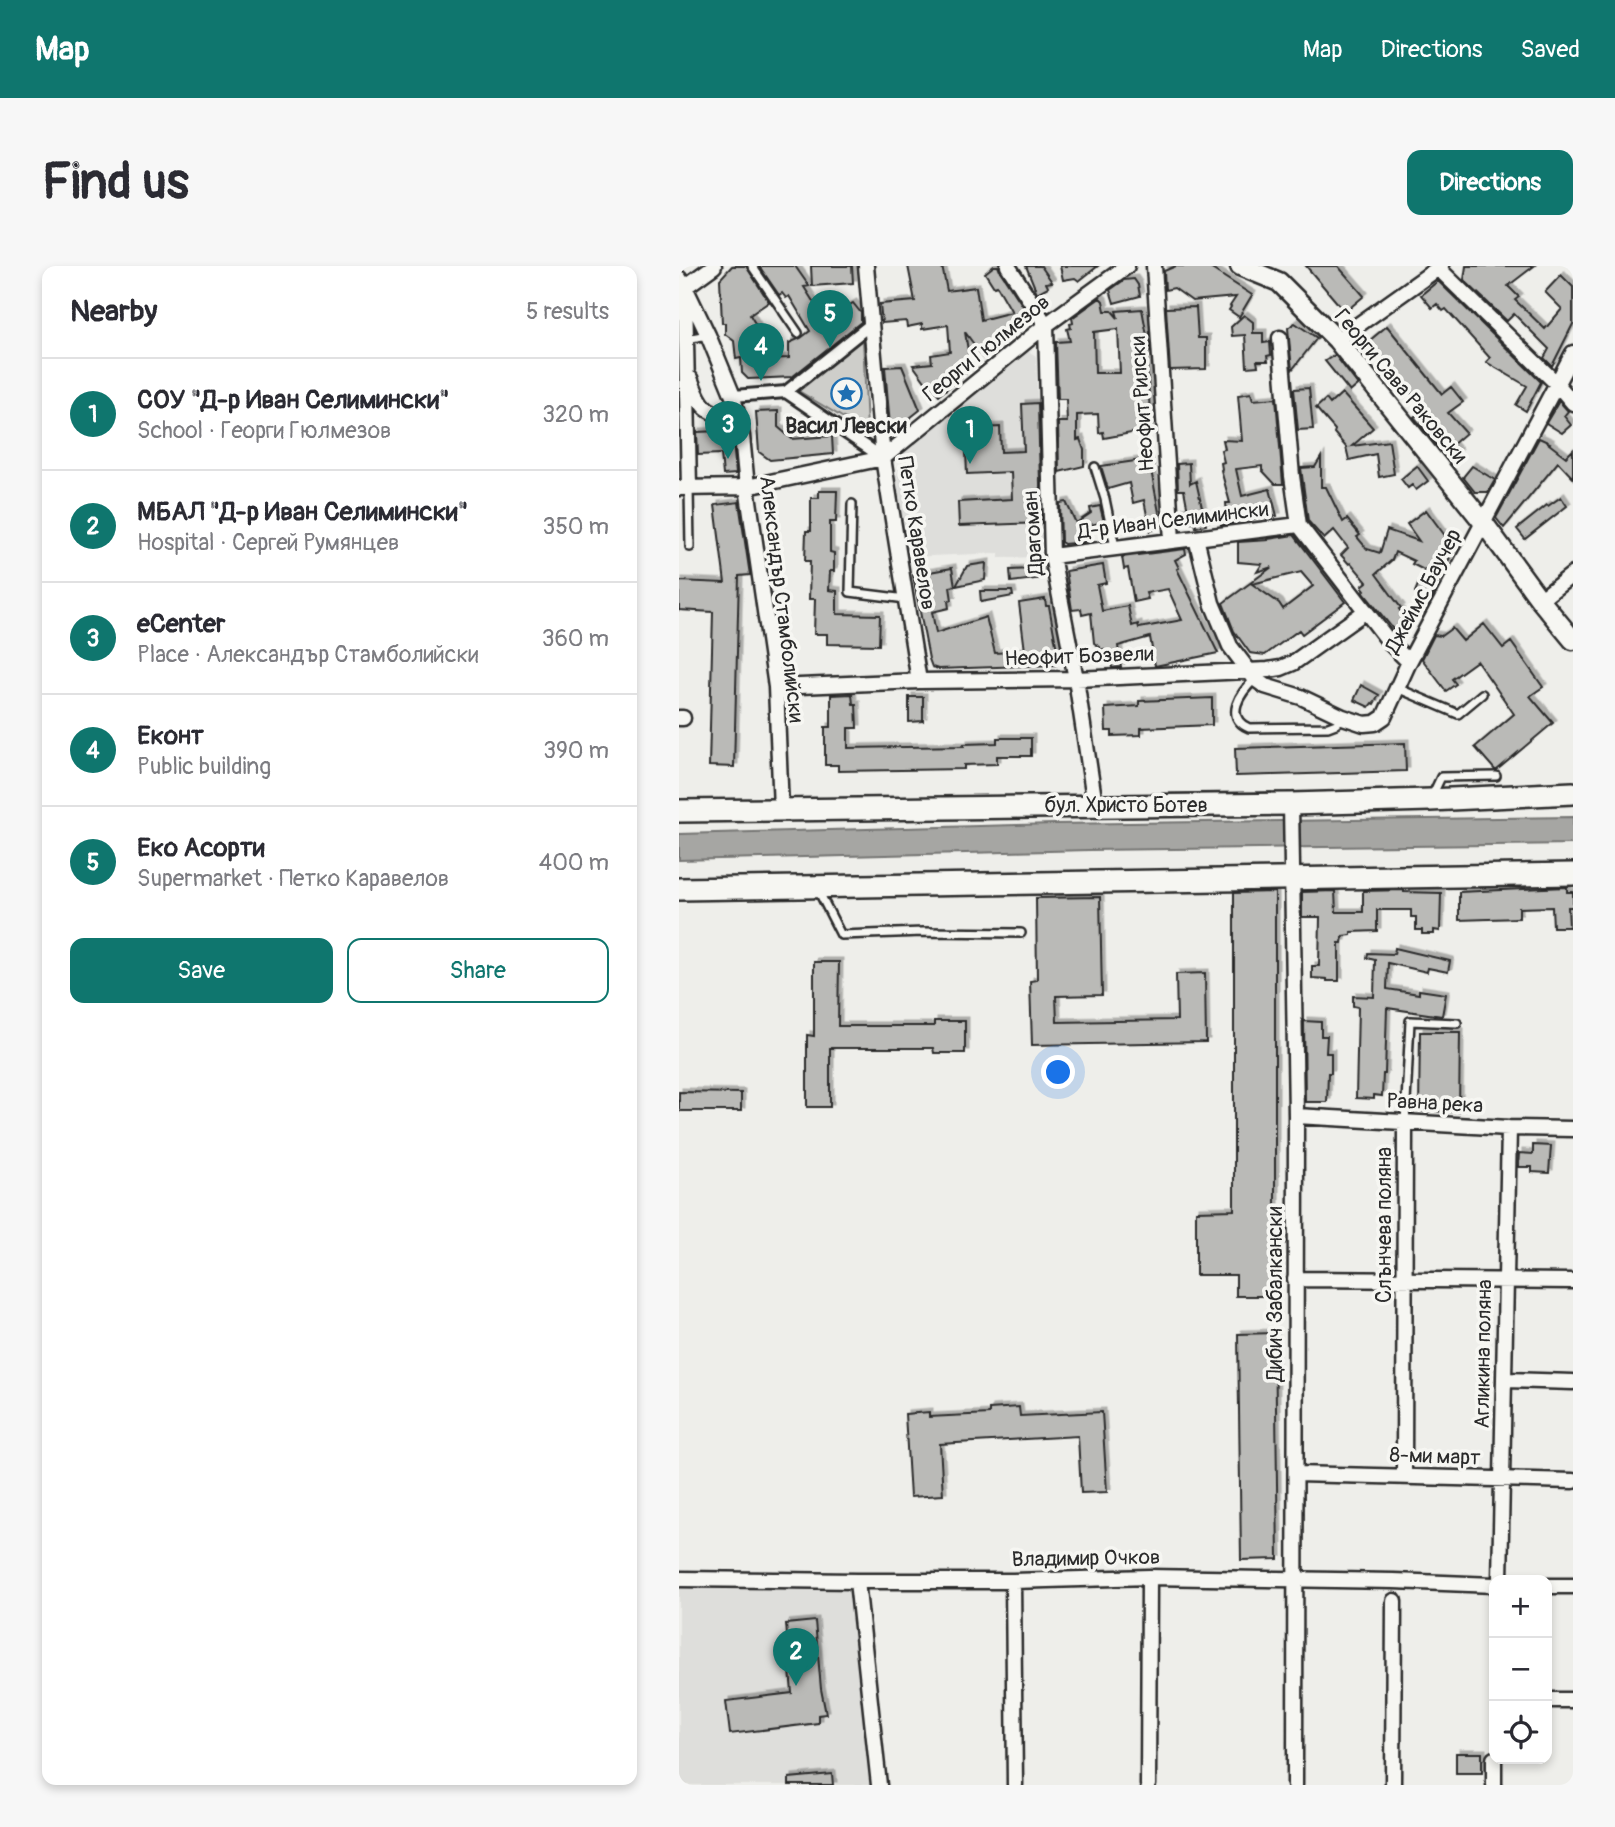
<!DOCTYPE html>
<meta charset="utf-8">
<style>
body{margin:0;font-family:Pangolin,sans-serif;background:#f7f7f7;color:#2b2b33}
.controls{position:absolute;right:21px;bottom:21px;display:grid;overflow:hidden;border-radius:14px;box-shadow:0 4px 10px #0003}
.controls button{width:63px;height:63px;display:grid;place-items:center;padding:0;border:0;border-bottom:2px solid #e1e1e2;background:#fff;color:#2b2b33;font:35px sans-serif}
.you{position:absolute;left:380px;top:807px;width:24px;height:24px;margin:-18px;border:5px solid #fff;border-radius:50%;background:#1a73e8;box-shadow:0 0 0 10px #1a73e833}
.badge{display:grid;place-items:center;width:46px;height:46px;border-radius:50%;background:#0f766e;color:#fff;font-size:23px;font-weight:700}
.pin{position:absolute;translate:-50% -58px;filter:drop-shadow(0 2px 4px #0008)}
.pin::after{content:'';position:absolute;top:37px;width:24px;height:21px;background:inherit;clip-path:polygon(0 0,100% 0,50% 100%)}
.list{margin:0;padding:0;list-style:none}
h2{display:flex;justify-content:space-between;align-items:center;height:91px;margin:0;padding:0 28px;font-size:30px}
h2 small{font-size:23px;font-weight:400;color:#7c7c81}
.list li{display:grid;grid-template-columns:46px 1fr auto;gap:21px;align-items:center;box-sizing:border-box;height:112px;padding:0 28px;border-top:2px solid #e1e1e2}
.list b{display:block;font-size:26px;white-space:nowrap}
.list p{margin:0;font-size:23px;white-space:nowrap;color:#7c7c81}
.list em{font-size:23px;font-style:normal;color:#7c7c81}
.actions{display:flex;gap:14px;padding:21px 28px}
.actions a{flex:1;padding:16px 0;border:2px solid #0f766e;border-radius:14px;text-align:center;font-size:24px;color:#0f766e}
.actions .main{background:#0f766e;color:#fff}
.icon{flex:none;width:38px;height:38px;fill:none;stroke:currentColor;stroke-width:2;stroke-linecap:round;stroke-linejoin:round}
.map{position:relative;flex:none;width:894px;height:1519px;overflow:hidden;border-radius:14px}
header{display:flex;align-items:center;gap:42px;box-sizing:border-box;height:98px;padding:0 35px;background:#0f766e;color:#fff}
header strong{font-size:33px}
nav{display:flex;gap:38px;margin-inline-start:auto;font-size:24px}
.intro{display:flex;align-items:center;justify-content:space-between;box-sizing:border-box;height:168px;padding:0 42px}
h1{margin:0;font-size:49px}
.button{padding:18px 32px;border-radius:14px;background:#0f766e;color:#fff;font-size:24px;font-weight:700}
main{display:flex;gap:42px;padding:0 42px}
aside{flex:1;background:#fff;border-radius:14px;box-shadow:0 4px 10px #0003}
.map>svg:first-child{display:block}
.built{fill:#dededb}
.green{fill:#cececa;stroke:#7c7c7a;stroke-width:2}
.water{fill:#a6a6a3;stroke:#757573;stroke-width:2}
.building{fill:#babab7;stroke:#2b2b2b;stroke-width:2;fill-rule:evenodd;filter:url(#shadow)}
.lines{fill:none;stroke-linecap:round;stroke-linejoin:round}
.service-casing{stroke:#2b2b2b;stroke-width:12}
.pedestrian-casing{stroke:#2b2b2b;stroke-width:16}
.minor-casing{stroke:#2b2b2b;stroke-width:19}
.tertiary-casing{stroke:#2b2b2b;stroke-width:23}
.secondary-casing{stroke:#2b2b2b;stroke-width:26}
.service{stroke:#f6f6f2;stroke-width:7}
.pedestrian{stroke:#f6f6f2;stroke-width:10}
.minor{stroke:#f6f6f2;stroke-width:14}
.tertiary{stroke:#f6f6f2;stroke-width:18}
.secondary{stroke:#f6f6f2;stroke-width:21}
.labels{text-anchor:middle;stroke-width:7;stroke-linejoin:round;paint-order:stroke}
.street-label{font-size:21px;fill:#2b2b2b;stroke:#f6f6f2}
.poi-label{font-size:21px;font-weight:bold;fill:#2b2b2b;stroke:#f6f6f2}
</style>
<header>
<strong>Map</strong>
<nav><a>Map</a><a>Directions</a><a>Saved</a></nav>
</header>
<div class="intro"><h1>Find us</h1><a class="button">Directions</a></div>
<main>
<aside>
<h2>Nearby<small>5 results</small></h2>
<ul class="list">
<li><span class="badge">1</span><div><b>СОУ &quot;Д-р Иван Селимински&quot;</b><p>School · Георги Гюлмезов</p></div><em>320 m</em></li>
<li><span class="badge">2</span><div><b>МБАЛ &quot;Д-р Иван Селимински&quot;</b><p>Hospital · Сергей Румянцев</p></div><em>350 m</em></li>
<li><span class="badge">3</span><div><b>eCenter</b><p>Place · Александър Стамболийски</p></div><em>360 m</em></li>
<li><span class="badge">4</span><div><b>Еконт</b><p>Public building</p></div><em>390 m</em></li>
<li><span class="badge">5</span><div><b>Еко Асорти</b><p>Supermarket · Петко Каравелов</p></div><em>400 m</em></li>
</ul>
<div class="actions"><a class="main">Save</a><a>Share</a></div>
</aside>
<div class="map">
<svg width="894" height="1519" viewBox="0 0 894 1519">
<defs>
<filter id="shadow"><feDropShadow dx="3.5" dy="-3.5" stdDeviation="0" flood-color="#0004"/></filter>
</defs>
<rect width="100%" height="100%" fill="#eeeeea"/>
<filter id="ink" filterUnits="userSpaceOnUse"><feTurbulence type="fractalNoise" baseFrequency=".0143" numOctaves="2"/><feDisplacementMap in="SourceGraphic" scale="14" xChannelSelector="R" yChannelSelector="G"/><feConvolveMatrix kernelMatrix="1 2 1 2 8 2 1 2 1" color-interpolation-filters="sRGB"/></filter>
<g filter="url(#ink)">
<!-- built -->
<path class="built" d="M349 85 357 90 364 291 320 292V287L229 291 217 211 226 185Z
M0 1319 174 1321 194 1519H0Z"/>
<!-- green -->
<path class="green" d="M184 73 188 163H183L118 124 177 75Z"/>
<!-- water -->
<path class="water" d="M894 551V578L411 584 0 594V568L375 558Z"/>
<!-- building -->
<path class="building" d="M53 0H67L90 36 71 49 80 64 83 74 84 93 110 92V77L122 72 131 65 110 30 107 32 103 27 100 29 80 0H116L130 20 125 21 149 59 166 47 164 43 174 37 182 47V56L113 111 69 113 63 107 62 92 57 93 55 75 46 68V57H43L41 13Z
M132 0H173L174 17 133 20Z
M229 0H263L268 25 297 21 302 54 333 46 318 20 315 21 306 7 315 0H319L321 5 344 40 346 51 345 61 305 92 286 66 292 103 260 129 255 123 253 125 234 99 253 97 252 89 271 86 269 59 243 63V58L228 61 227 55 203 57 201 38 236 35Z
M347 0H362L373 16 367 17 369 21 358 27Z
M381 0H419L400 15 396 12 384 14Z
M497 0H528L573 29 560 51 550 44 552 41 551 40 557 31 513 35 495 22 486 24 485 5Z
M627 0H659L685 30 666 46Z
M787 0H855L829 20 840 31 836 34 866 63 883 43 866 26 882 9 894 21V58L873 100 865 92 870 83 835 48 828 55 785 14Z
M455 13 459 19 461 30 435 37 431 24 445 14Z
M759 15 862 116 847 145 837 139 848 120 807 96 811 92 767 43 764 45 758 38 753 42 742 29Z
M421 32 424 35 426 45H433L439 52 437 45 463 43 471 86 467 83 472 163 458 164V166L425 172 424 166 420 167 419 148 398 149V174L401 173 405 184V200L380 206 379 156H388L387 133H379L377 76 391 75 388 63 392 62 391 58 394 57 393 52ZM439 63 441 107H416L415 66Z
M517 41 519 72H527V103L491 104 487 42Z
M565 49 574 56V67H584V77L591 76 592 89 588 90 589 95H578L579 100 568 101 566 69 553 70 552 61Z
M616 57 638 72 613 104 609 62Z
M708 60 763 128 772 121 784 136 769 147 787 167 773 179 779 186 772 192H768L735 151 745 143 690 75Z
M656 89 679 119 671 126 646 95Z
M223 100 241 144 217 163 211 160 206 101Z
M630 122 634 163 619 164 615 123Z
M572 127 574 134 597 132 604 218H596L583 204V200L557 203 563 230 591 223 598 250 553 256V258L542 259 541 250 548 249 547 237H551L542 204 543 203 542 197 545 196 542 184 546 183 544 174 563 175 559 129Z
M663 127 694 162 673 180 710 175 715 208 700 211 697 188 670 194 667 181 655 167 656 164 637 142 647 133 651 138Z
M880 135 889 145 885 150 892 159 883 167 867 157Z
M359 137 362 257 280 260 279 236 333 233 332 206 288 208 286 163 321 161 322 186 345 185 343 138Z
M99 145V161L113 173 153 170 154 188 91 194 80 186 77 146Z
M40 165V177L54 176 57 208 44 209 42 188 19 189 18 166Z
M860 172 871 177 870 178 887 191 894 184V212L879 196 825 262 817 252Z
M642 191V221H647L664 256 668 253 681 269 678 271 688 283 701 287 708 264 740 275 728 258 747 244 767 271 761 284 772 289 752 333 736 326 745 304 733 298 735 295 716 286 713 294 697 308 722 342 720 343 731 358 718 368 684 326 686 324 683 320 688 316 672 297 670 298 662 289 669 282 655 264 645 273 629 255 622 202 636 201Z
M470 193 482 257V261L471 265 465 234 454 237 450 217 429 223 422 200Z
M510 197 511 218 517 215 527 259 517 261 516 257H502L501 245H509L505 224H499L498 198Z
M738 200 749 215 737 224 733 219 729 222 722 213Z
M793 200 816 214 809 226H796L784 211Z
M140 225H158L157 256H151V286L155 287V305H151L150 324 158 325V348L201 349 200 379 148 378V368H135L136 333H130L131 295H126L127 265H132V232H140Z
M882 231 888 240 846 273 838 263 868 239 869 240Z
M60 236 71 309 60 310 55 501 30 500 34 346 0 344V315L46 317 36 239Z
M387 236 397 257 412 247 411 242 421 240 425 256 402 261 405 276 385 278 382 276 381 237Z
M615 269 666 336 623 368 620 364 586 389 571 387 555 365 544 337 593 301 578 306 583 298 559 296V276L589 274V273ZM622 306 634 320 604 343 600 337 573 318Z
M506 283 507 288 496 294 500 302 498 303 539 387 476 400 471 371 439 380 442 401 433 402 430 385H425V383L421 384V381L415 377 412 347 403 349 402 343 393 344 387 305 424 299 427 317 418 319 423 345 449 340 453 360 459 358 460 362 503 354 489 323 467 327 469 333 455 336 449 302 445 303 443 291Z
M362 294 365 312 332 316 331 304 353 303 351 295Z
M307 297 306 314 277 320 288 300Z
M273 302 276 320 271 321 273 334 269 335 270 342 253 346 257 367 307 351 316 387 346 385 340 337 366 333 367 340H370L380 395 377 399 259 403 253 401 250 393 234 309Z
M301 325H333L334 330 302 336Z
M805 358 824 382 832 376 864 421 851 430 874 457 818 504H816L796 481 835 448 798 395 773 413 777 418 767 425 743 393 755 369 762 370 773 362 784 375Z
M682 419 700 429 695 438 693 437 690 441 675 434Z
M173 428 174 438H177L178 462H169V482L285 480V478L318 477V472H352V490H318V498L285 499V503L159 505V499H146V461H152V429Z
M230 431H244V455L230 456Z
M533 432V459L462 462V469L433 470V465H427L426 442 460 440V435Z
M726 477 727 505 557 510 556 482Z
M888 621V626H894V641H889L890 661H874L873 641 840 642V652L780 654V626Z
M725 624V626L762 627 761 665 755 664V668H743V664H737V651H732V644H698V665L672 666V669L664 670 663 677H660V715H648V713L633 712V700H640L641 651H623V626L656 625 657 646H684V625Z
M596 626V1030H557V1009H517V945L555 944V627Z
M421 631 423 729 377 730 378 756 498 754 497 708 526 707 527 776 353 779 351 715 358 714 357 632Z
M716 682 771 695 769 706 749 702 748 706 709 697 708 723 740 728V724L767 728 763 750 708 742 706 808H704L703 830 695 829V833L677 832 679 741 674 740V730L695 731 696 694 688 692 689 687 715 688Z
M135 696H160L159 760H255V755H286V787H255L254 782H151V841H128V769L135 770Z
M625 755 642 756V770H648L647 787H652V807H649L648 836H626Z
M741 766H781L780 846 740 845Z
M0 826 62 827V845H0Z
M854 879 872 880 870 907 853 906V901H839L840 887 854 888Z
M596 1067 599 1293 562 1294 559 1068Z
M340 1141 341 1150 423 1146 428 1226 402 1227 399 1170 261 1178 264 1229 231 1231 226 1148 250 1146V1151L310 1148V1143Z
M136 1355 142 1423 147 1448 139 1449V1457L51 1468 47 1435 113 1427 107 1358Z
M777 1487H803V1507H777Z
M153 1508 154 1519H110V1512Z"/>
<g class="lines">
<defs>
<path id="service" d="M73 0 119 67
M7 73 29 69
M416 201 426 233 436 281
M10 222 11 281
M173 238 171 326 227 333
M576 413C562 426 544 451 570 462L649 461 657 458 664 451
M718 422 779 448 803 428
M753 530 762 511 817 510
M139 624 162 669 244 666 342 667
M726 857 731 755 778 757"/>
<path id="pedestrian" d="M192 58 107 126 204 192
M54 130 107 126"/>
<path id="minor" d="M187 0 204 192 240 415
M329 0 367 59 373 290 397 413 416 539
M475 0 493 274
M759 0V2L878 118 894 137
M0 12 6 21 29 69 54 130 63 170 68 221 97 421 102 543
M6 21 35 0
M6 26 10 222
M601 72 613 210 620 259 712 378 730 396
M658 74 762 0
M11 112C15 122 19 135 27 142 39 152 51 147 60 163
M0 222 68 221 204 192 367 59 448 0
M517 272 533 337 551 380 576 413 586 420 622 431 664 451 685 458 696 457 705 451 730 396 894 87
M373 290 620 259
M861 334 894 308
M97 421 240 415 397 413 589 404 602 402 614 397 687 345
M0 452H4
M612 538 617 850 616 1519
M617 850 830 862 894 863
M616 1013 894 1015
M825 1114 894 1116
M617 1208 894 1215
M725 1210 726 857
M0 1313 178 1315H334L470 1311 715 1315 815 1319
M821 1314 830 862
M178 1315 200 1519
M334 1315 336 1519
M868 1320H894
M868 1434H894
M469 1519 470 1311
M714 1519 715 1335
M815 1519V1493"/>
<path id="tertiary" d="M561 0 600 16 658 74 804 256 861 334 894 374"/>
<path id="secondary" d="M0 545 612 538 751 534 894 527
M0 623 894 608"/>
</defs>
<!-- service casing -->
<use href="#service" class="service-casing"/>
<!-- pedestrian casing -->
<use href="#pedestrian" class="pedestrian-casing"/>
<!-- minor casing -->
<use href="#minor" class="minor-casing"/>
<!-- tertiary casing -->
<use href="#tertiary" class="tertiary-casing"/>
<!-- secondary casing -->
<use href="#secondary" class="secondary-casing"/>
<!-- service -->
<use href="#service" class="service"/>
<!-- pedestrian -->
<use href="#pedestrian" class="pedestrian"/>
<!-- minor -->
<use href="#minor" class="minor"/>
<!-- tertiary -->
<use href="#tertiary" class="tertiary"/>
<!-- secondary -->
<use href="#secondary" class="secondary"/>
</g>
</g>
<!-- icons -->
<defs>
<symbol id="sight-ring" viewBox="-11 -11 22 22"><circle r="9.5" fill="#f6f6f2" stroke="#1f6fb2" stroke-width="1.5"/><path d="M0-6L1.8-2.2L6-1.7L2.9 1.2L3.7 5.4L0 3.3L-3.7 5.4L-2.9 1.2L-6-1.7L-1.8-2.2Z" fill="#1f6fb2"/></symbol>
</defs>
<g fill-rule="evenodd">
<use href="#sight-ring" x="150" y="110" width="35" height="35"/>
</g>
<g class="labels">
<!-- street labels -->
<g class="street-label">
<text transform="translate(307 82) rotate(-39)" y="7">Георги Гюлмезов</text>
<text transform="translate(722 120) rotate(50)" y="7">Георги Сава Раковски</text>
<text transform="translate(463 138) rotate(-94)" y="7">Неофит Рилски</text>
<text transform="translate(494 254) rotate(-7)" y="7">Д-р Иван Селимински</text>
<text transform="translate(238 267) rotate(81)" y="7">Петко Каравелов</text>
<text transform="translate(354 267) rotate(-94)" y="7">Драгоман</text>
<text transform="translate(744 325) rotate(-62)" y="7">Джеймс Баучер</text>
<text transform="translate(103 333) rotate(83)" y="7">Александър Стамболийски</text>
<text transform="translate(400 390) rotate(-2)" y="7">Неофит Бозвели</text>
<text x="447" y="546">бул. Христо Ботев</text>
<text transform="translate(756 837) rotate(3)" y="7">Равна река</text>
<text transform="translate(705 959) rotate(-90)" y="7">Слънчева поляна</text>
<text transform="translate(596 1028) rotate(-90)" y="7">Дибич Забалкански</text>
<text transform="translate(804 1088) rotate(-89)" y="7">Агликина поляна</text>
<text transform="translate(756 1190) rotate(2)" y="7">8-ми март</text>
<text transform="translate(407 1292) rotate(-1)" y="7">Владимир Очков</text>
</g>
<!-- poi labels -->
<g class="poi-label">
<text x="167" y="167">Васил Левски</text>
</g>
</g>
</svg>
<div class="controls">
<button>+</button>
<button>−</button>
<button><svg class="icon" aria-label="locate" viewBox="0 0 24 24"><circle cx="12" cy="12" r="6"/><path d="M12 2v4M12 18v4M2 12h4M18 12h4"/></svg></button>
</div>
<div class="you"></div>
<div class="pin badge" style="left:291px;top:198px">1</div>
<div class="pin badge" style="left:117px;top:1420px">2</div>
<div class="pin badge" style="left:49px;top:193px">3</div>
<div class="pin badge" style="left:82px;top:115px">4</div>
<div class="pin badge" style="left:151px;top:82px">5</div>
</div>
</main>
